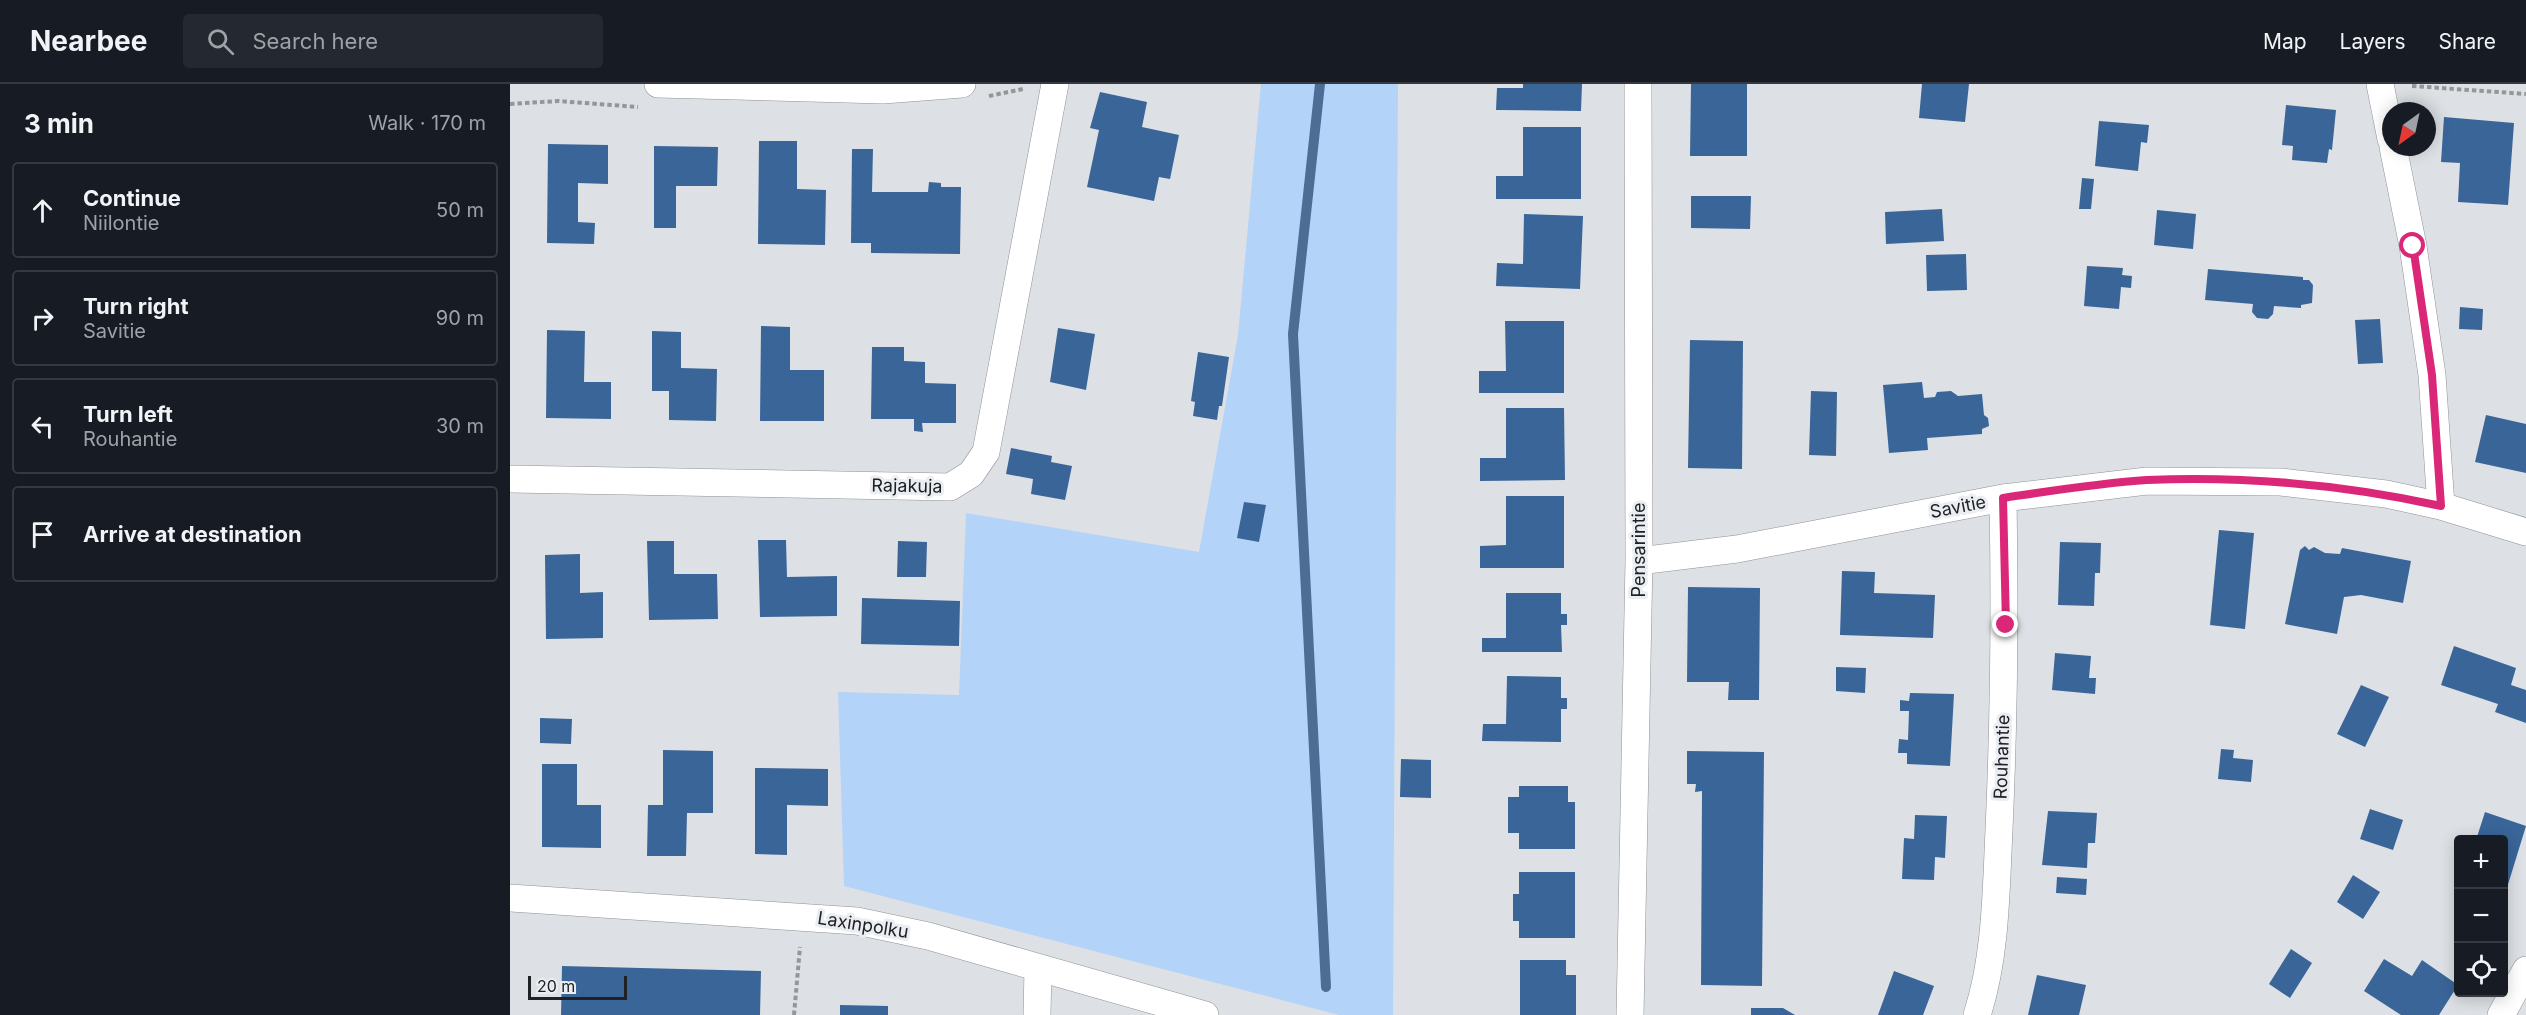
<!DOCTYPE html>
<meta charset="utf-8">
<style>
body{margin:0;font-family:Inter,sans-serif;background:#242831;color:#f1f3f6}
.controls{position:absolute;right:18px;bottom:18px;display:grid;overflow:hidden;border-radius:6px;box-shadow:0 3px 15px #0003}
.controls button{width:54px;height:54px;display:grid;place-items:center;padding:0;border:0;border-bottom:2px solid #363941;background:#171b24;color:#f1f3f6;font:30px sans-serif}
.compass{position:absolute;left:1872px;top:18px;width:54px;height:54px;border-radius:50%;background:#171b24;box-shadow:0 3px 15px #0003;rotate:213deg}
.scale{position:absolute;left:18px;bottom:15px;width:99px;box-sizing:border-box;padding-left:6px;border:3px solid #202123;border-top:0;font-size:16px;line-height:21px;white-space:nowrap;color:#202123;-webkit-text-stroke:4px #eaeef2;paint-order:stroke}
.stop{position:absolute;width:18px;height:18px;margin:-14px;border:4px solid #db2777;border-radius:50%;background:#fff}
.stop.end{background:#db2777;border-color:#fff;box-shadow:0 2px 6px #0008}
.list{margin:0;padding:0;list-style:none}
h2{display:flex;justify-content:space-between;align-items:center;height:78px;margin:0;padding:0 24px;font-size:26px}
h2 small{font-size:20px;font-weight:400;color:#9ea1a6}
.list li{display:grid;grid-template-columns:39px 1fr auto;gap:18px;align-items:center;box-sizing:border-box;height:96px;margin:0 12px 12px;padding:0 12px;border:2px solid #363941;border-radius:6px}
.list b{display:block;font-size:22px;white-space:nowrap}
.list p{margin:0;font-size:20px;white-space:nowrap;color:#9ea1a6}
.list em{font-size:20px;font-style:normal;color:#9ea1a6}
.icon{flex:none;width:33px;height:33px;fill:none;stroke:currentColor;stroke-width:2;stroke-linecap:round;stroke-linejoin:round}
.map{position:relative;flex:none;width:2016px;height:931px;overflow:hidden}
header{display:flex;align-items:center;gap:36px;box-sizing:border-box;height:84px;padding:0 30px;background:#171b24;border-bottom:2px solid #363941}
header strong{font-size:28px}
nav{display:flex;gap:33px;margin-inline-start:auto;font-size:21px}
.search{width:420px;height:54px;background:#242831;display:flex;align-items:center;gap:15px;box-sizing:border-box;padding:0 21px;border-radius:6px;color:#9ea1a6;font-size:22px}
main{display:flex}
aside{flex:1;background:#171b24}
.map>svg:first-child{display:block}
.green{fill:#b4d3f9}
.lines{fill:none;stroke-linecap:round;stroke-linejoin:round}
.stream{stroke:#4e6d94;stroke-width:10}
.building{fill:#3a6599}
.street-casing{stroke:#8e9195;stroke-width:28}
.path{stroke:#94979a;stroke-width:4;stroke-dasharray:4.5 3;stroke-linecap:butt}
.street{stroke:#fff;stroke-width:27}
.route{stroke:#db2777;stroke-width:8}
.labels{text-anchor:middle;stroke-width:6;stroke-linejoin:round;paint-order:stroke}
.street-label{font-size:18px;fill:#202123;stroke:#eaeef2}
</style>
<header>
<strong>Nearbee</strong>
<div class="search"><svg class="icon" aria-label="search" viewBox="0 0 24 24"><circle cx="10" cy="10" r="6"/><path d="M15 15l6 6"/></svg>Search here</div>
<nav><a>Map</a><a>Layers</a><a>Share</a></nav>
</header>
<main>
<aside>
<h2>3 min<small>Walk · 170 m</small></h2>
<ul class="list">
<li><svg class="icon" aria-label="ahead" viewBox="0 0 24 24"><path d="M12 20V5M6 11l6-6 6 6"/></svg><div><b>Continue</b><p>Niilontie</p></div><em>50 m</em></li>
<li><svg class="icon" aria-label="right" viewBox="0 0 24 24"><path d="M7 20v-9h11M14 6l5 5-5 5"/></svg><div><b>Turn right</b><p>Savitie</p></div><em>90 m</em></li>
<li><svg class="icon" aria-label="left" viewBox="0 0 24 24"><path d="M17 20v-9H6M10 6l-5 5 5 5"/></svg><div><b>Turn left</b><p>Rouhantie</p></div><em>30 m</em></li>
<li><svg class="icon" aria-label="arrive" viewBox="0 0 24 24"><path d="M6 21V4h12l-3 4 3 4H6"/></svg><div><b>Arrive at destination</b></div></li>
</ul>
</aside>
<div class="map">
<svg width="2016" height="931" viewBox="0 0 2016 931">
<rect width="100%" height="100%" fill="#dde1e5"/>
<!-- green -->
<path class="green" d="M751 0H888L883 931H829L334 802 328 608 449 611 456 429 689 468 728 251Z"/>
<g class="lines">
<!-- stream -->
<path class="stream" d="M810 0 783 250 816 903"/>
</g>
<!-- building -->
<path class="building" d="M1013 0H1072L1071 27 986 26 987 4H1013Z
M1181 0H1237V72H1180Z
M1412 0H1459L1455 38 1409 34Z
M590 8 637 18 632 43 669 51 660 95 649 93 644 117 577 103 589 46 580 44Z
M1776 21 1826 26 1822 66 1819 65 1817 79 1782 76 1783 62 1772 61Z
M1934 33 2004 39 1998 121 1948 118 1950 79 1931 78Z
M1589 37 1639 41 1637 59 1631 58 1628 87 1585 82Z
M1013 43H1071V115H986V92H1013Z
M249 57H287V105L316 106 315 161 248 160Z
M38 60 98 61V100L68 99V138L85 139 84 160 37 159Z
M144 62 208 63 207 102H166V144H144Z
M342 65H363L362 108H418L419 98 431 99V103H451L450 170 361 169V159H341Z
M1572 94 1584 95 1581 125H1569Z
M1181 112H1241L1240 145 1181 144Z
M1432 125 1434 157 1376 160 1375 128Z
M1647 126 1686 130 1683 165 1644 161Z
M1014 130 1073 132 1070 205 986 202 987 179 1013 180Z
M1456 170 1457 206 1417 207 1416 171Z
M1577 182 1613 184 1612 191 1622 192 1621 204 1611 203 1609 225 1574 222Z
M1698 185 1793 193V196H1799L1803 201 1802 219 1791 221V224L1764 222 1763 230 1758 235 1747 234 1742 228 1743 220 1695 216Z
M1950 223 1973 225 1972 246 1949 245Z
M1870 235 1873 279 1848 280 1845 236Z
M995 237H1054V309H969V287H996Z
M251 242 280 243V286H314V337H250Z
M548 244 585 250 576 306 540 298Z
M37 246 75 247 74 298H101V335L36 334Z
M142 247 171 248V284L207 285 206 337 159 336V307H142Z
M1180 256 1233 257 1232 385 1178 384Z
M362 263H394V277L415 278V299L446 300V339H412L413 348 404 347V335H361Z
M688 268 719 273 712 322H709L707 336 683 332 685 318 681 317Z
M1412 298 1414 314 1425 313 1427 308 1441 307 1448 312 1472 310 1474 331 1478 334 1479 342 1472 345V350L1417 354 1418 366 1379 369 1373 301Z
M1301 307 1327 308 1326 372 1299 371Z
M996 324H1054L1055 396 970 397V374H996Z
M1976 331 2016 340V389L1965 378Z
M501 364 542 372 541 378 562 382 555 416 521 410 523 395 496 390Z
M996 412H1054V484H970V462L996 461Z
M734 418 756 421 749 458 727 454Z
M1709 446 1744 449 1735 545 1700 541Z
M248 456H276L277 493 327 492V532L250 533Z
M137 457H164V490H207L208 535 139 536Z
M388 457 417 458 416 493H387Z
M1550 458 1591 459 1590 489H1585L1584 522 1548 521Z
M1795 462 1799 466 1804 463 1815 469 1830 470 1832 464 1901 477 1893 519 1851 511 1834 513 1827 550 1775 540 1790 466Z
M70 470V509L93 508V554L36 555 35 471Z
M1332 487 1365 488 1364 509 1425 511 1423 554 1330 551Z
M1178 503 1250 504 1249 616H1218L1219 598H1177Z
M996 509H1051V530H1057V541H1051L1052 568H972V554H996Z
M352 514 450 517 449 562 351 560Z
M1944 562 2006 584 2001 601 2016 606V639L1985 628 1988 620 1931 601Z
M1545 569 1581 572 1579 594H1586L1585 610 1542 606Z
M1326 583 1356 584 1355 609 1326 607Z
M997 592 1051 593V614H1057V625H1051V658L972 657 973 640H996Z
M1851 601 1879 613 1855 663 1827 650Z
M1400 609 1444 610 1440 682 1397 680V669H1388L1389 655 1398 656 1399 627H1390V616L1399 617Z
M30 634 62 635 61 660 30 659Z
M1711 665 1724 666 1723 674 1743 676 1741 698 1708 695Z
M153 666 203 667V729H177L176 772H137L138 721H153Z
M1177 667 1254 668 1252 902 1191 901 1192 707 1185 708 1186 700H1177Z
M891 675 921 676V714L890 713Z
M32 680H67V721H91V764L32 763Z
M245 684 318 685V722L277 721V771L245 770Z
M1009 702H1058V718H1065V765H1009V749H998V713H1009Z
M1860 725 1893 736 1883 766 1850 755Z
M1538 727 1587 729 1585 759H1578L1577 784 1532 781Z
M1975 728 2016 742 1996 807 1994 806V756H1966Z
M1405 731 1437 732 1435 774 1425 773 1424 796 1392 795 1394 754 1404 755Z
M1009 788H1065V854H1009V837H1003V810H1009Z
M1843 791 1870 808 1853 835 1827 818Z
M1547 793 1577 795 1576 811 1546 809Z
M1781 865 1802 879 1780 914 1759 900Z
M1874 875 1902 892 1912 876 1948 901 1929 931H1891L1854 907Z
M1010 876H1056V891H1066V931H1010Z
M52 882 251 887 250 931H51Z
M1384 887 1424 902 1413 931H1368Z
M1527 891 1576 901 1569 931H1518Z
M330 921 378 922V931H330Z
M1241 924H1273L1285 931H1241Z"/>
<g class="lines">
<defs>
<path id="street" d="M148 0 373 6 452 0
M1870 0 1881 55
M1883 63 1903 162 1922 291 1931 422
M0 395 440 403 461 390 476 368 545 0
M1129 477 1227 465 1493 414 1637 397 1771 398 1876 410 1931 422 2016 448
M0 814 347 837 418 852 695 931
M527 931 528 884
M1120 931 1129 477 1128 0
M1467 931C1486 873 1486 807 1489 746 1494 635 1495 525 1493 414
M1991 931 2016 886"/>
</defs>
<!-- street casing -->
<use href="#street" class="street-casing"/>
<!-- path -->
<path class="path" d="M1902 2 2016 10
M479 12 513 5
M0 20 48 17 128 23
M284 931 290 863"/>
<!-- street -->
<use href="#street" class="street"/>
</g>
<g class="lines">
<!-- route -->
<path class="route" d="M1496 541 1493 414C1540 407 1589 399 1637 396 1735 392 1836 401 1931 422L1922 291 1903 162"/>
</g>
<g class="labels">
<!-- street labels -->
<g class="street-label">
<text transform="translate(397 402) rotate(1)" y="6">Rajakuja</text>
<text transform="translate(1448 423) rotate(-11)" y="6">Savitie</text>
<text transform="translate(1129 466) rotate(-90)" y="6">Pensarintie</text>
<text transform="translate(1492 673) rotate(-88)" y="6">Rouhantie</text>
<text transform="translate(353 841) rotate(9)" y="6">Laxinpolku</text>
</g>
</g>
</svg>
<div class="controls">
<button>+</button>
<button>−</button>
<button><svg class="icon" aria-label="locate" viewBox="0 0 24 24"><circle cx="12" cy="12" r="6"/><path d="M12 2v4M12 18v4M2 12h4M18 12h4"/></svg></button>
</div>
<svg class="compass" viewBox="-18 -18 36 36"><path d="M0-13l5 13h-10z" fill="#e53935"/><path d="M0 13l5-13h-10z" fill="#9ea1a6"/></svg>
<div class="scale">20 m</div>
<div class="stop" style="left:1903px;top:162px"></div>
<div class="stop end" style="left:1496px;top:541px"></div>
</div>
</main>
